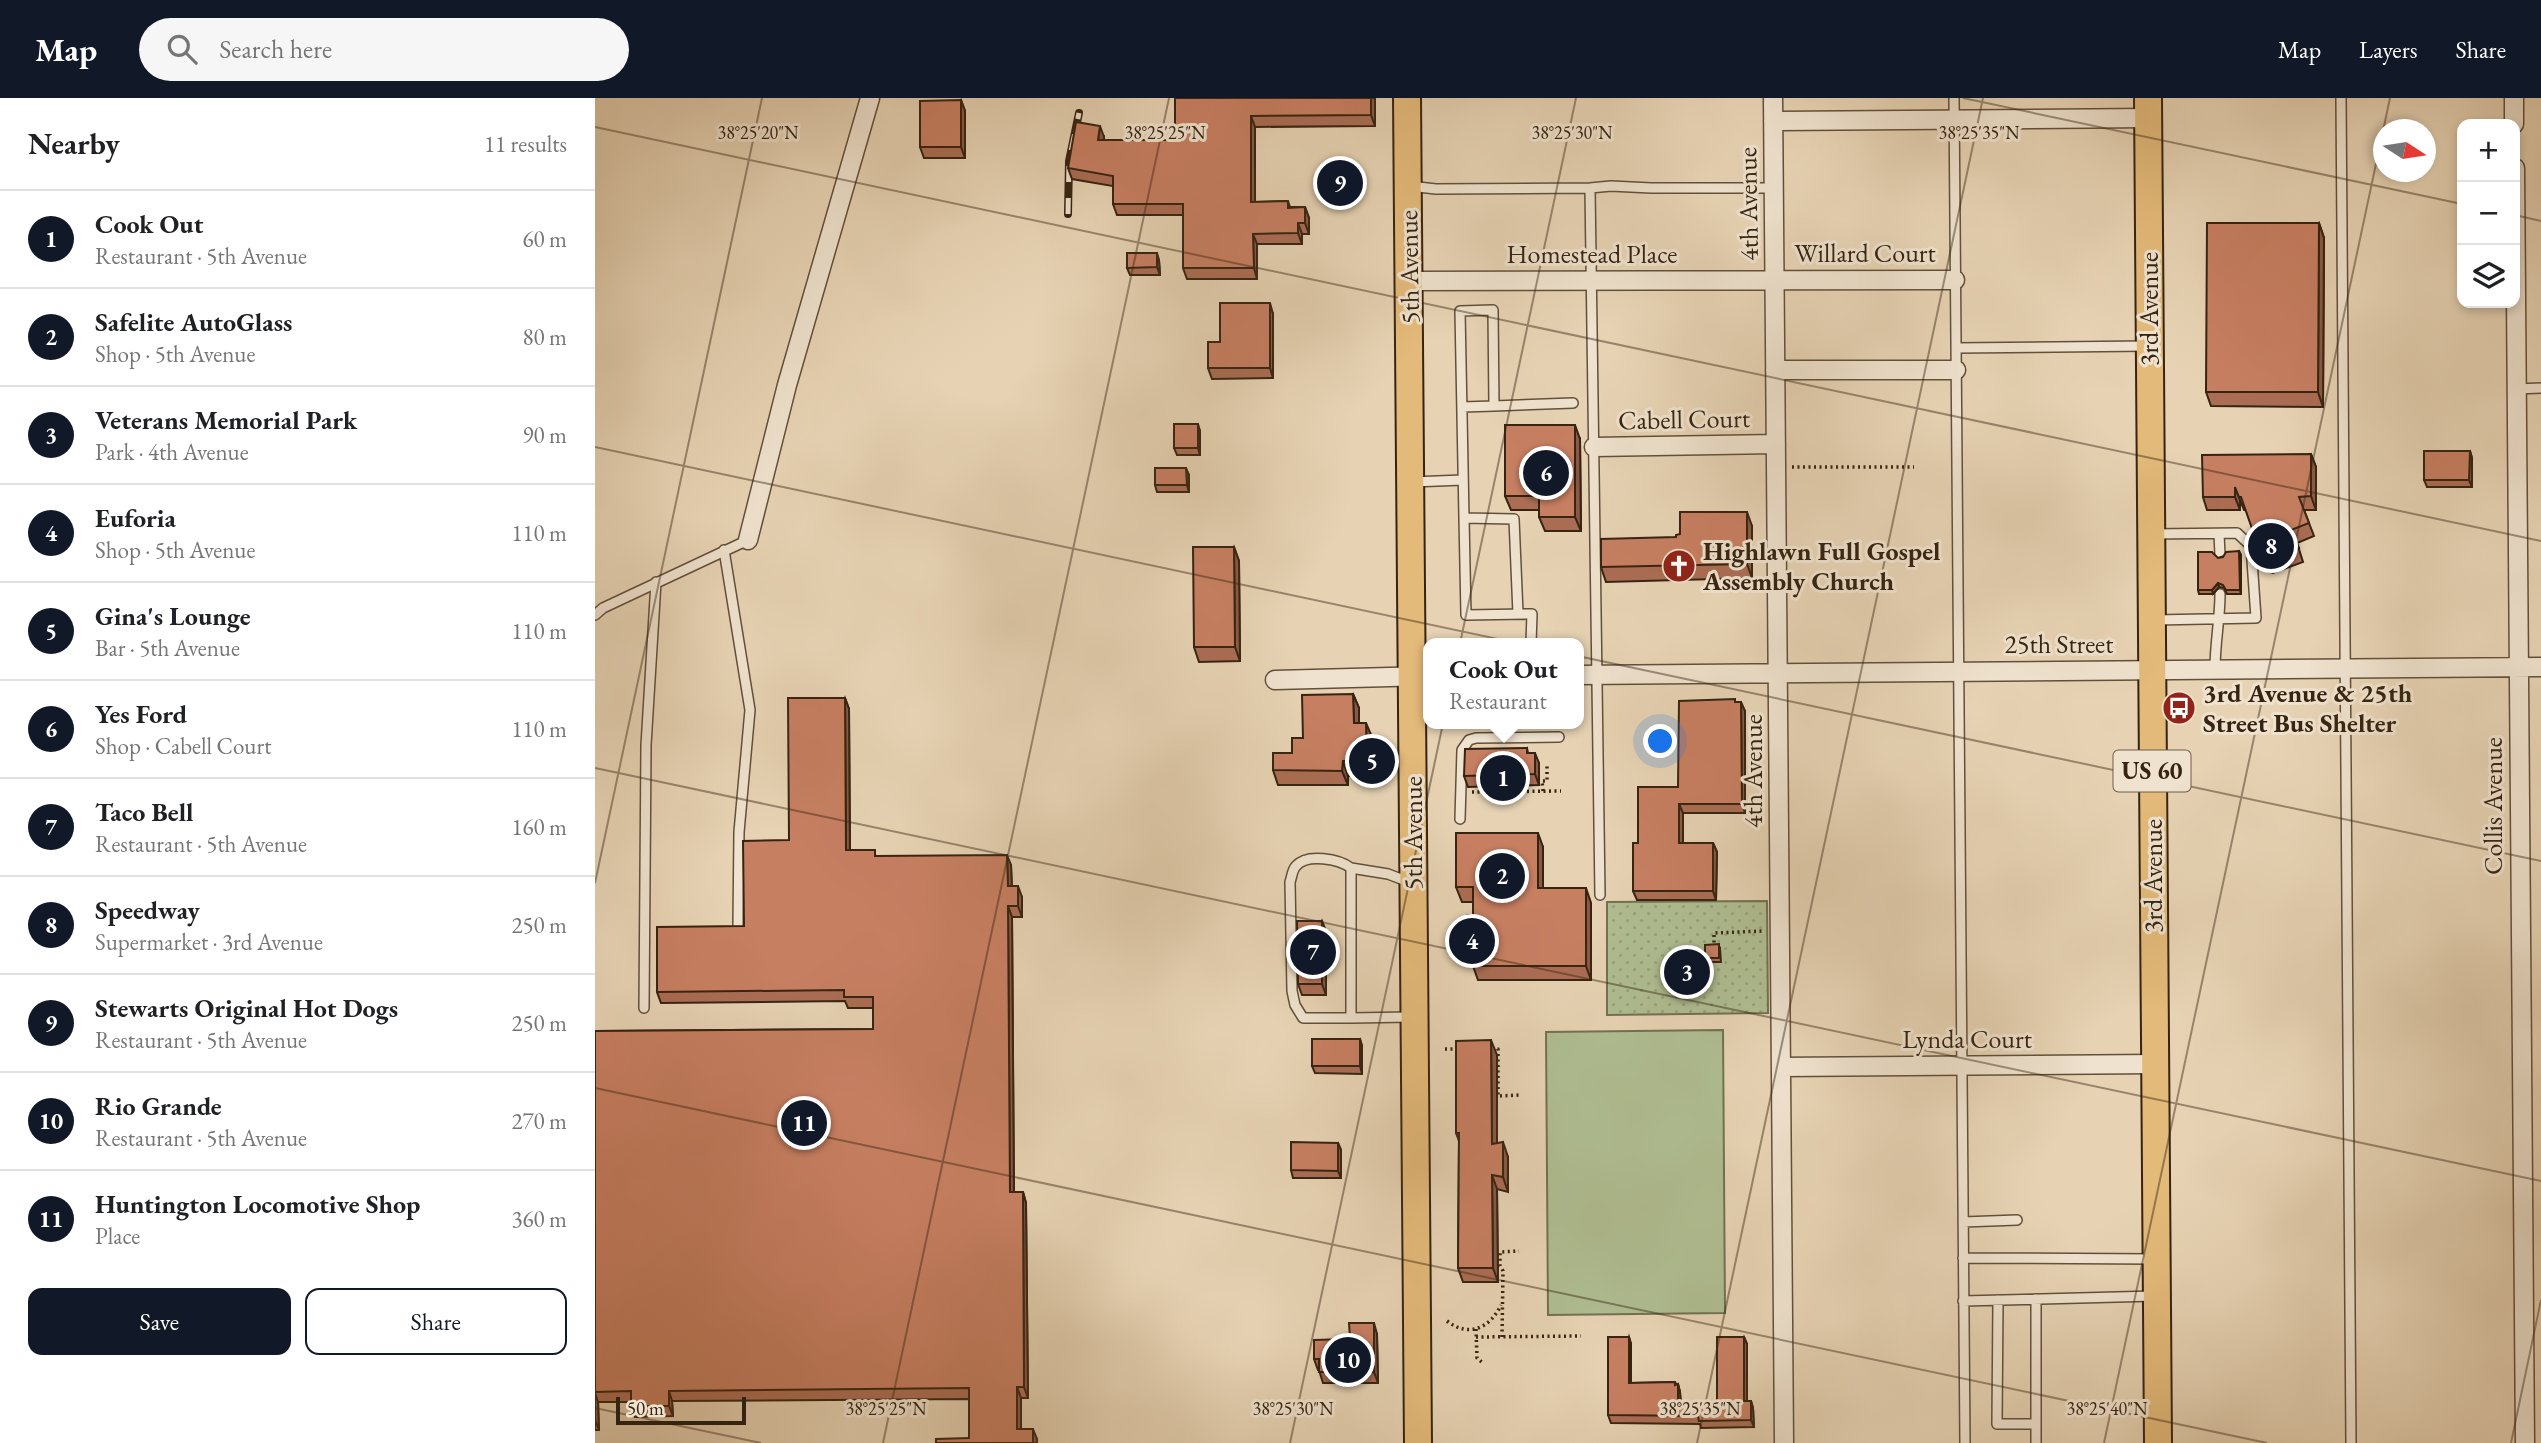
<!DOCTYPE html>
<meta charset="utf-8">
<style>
body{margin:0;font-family:"EB Garamond",serif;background:#f6f6f6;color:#202124}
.controls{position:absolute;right:21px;top:21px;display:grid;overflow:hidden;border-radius:14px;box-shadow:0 4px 10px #0003}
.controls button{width:63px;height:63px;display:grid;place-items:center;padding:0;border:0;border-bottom:2px solid #e0e0e0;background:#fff;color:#202124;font:35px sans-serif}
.compass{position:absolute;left:1778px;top:21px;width:63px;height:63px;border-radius:50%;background:#fff;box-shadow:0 4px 10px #0003;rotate:102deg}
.scale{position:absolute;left:21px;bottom:18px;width:130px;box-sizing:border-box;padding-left:7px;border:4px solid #362412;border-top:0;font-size:19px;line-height:24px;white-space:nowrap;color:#362412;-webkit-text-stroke:5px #efe2ce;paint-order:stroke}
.you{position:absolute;left:1066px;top:644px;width:24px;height:24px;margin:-18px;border:5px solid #fff;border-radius:50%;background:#1a73e8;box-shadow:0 0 0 10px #1a73e833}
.badge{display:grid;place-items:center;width:46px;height:46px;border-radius:50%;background:#111827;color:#fff;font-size:23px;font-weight:700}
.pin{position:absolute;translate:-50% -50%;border:4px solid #fff;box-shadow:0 2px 7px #0006}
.popup{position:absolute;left:828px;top:540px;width:161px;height:91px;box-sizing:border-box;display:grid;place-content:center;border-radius:14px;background:#fff;filter:drop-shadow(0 2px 5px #0005);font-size:23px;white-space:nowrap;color:#757577}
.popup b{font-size:26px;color:#202124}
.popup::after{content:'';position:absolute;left:50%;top:100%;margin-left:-14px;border:14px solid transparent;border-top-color:#fff}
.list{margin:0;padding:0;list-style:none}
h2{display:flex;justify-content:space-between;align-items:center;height:91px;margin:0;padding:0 28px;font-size:30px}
h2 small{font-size:23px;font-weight:400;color:#757577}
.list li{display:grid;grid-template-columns:46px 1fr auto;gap:21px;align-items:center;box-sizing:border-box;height:98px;padding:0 28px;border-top:2px solid #e0e0e0}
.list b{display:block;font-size:26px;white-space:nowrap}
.list p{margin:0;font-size:23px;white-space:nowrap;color:#757577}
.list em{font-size:23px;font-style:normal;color:#757577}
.actions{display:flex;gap:14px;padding:21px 28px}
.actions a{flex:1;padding:16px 0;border:2px solid #111827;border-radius:14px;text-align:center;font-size:24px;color:#111827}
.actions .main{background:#111827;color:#fff}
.icon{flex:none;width:38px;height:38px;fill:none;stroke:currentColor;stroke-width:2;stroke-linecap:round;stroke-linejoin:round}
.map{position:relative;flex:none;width:1946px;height:1345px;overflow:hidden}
header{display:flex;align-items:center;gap:42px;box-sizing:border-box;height:98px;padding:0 35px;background:#111827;color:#fff}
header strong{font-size:33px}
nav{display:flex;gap:38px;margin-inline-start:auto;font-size:24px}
.search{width:490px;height:63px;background:#f6f6f6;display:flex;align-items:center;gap:18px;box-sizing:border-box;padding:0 24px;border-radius:38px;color:#757577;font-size:26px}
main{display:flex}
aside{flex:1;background:#fff}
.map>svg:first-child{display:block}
.green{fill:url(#green-dots);stroke:#727152;stroke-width:2}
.pitch{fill:#afbe92;stroke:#727152;stroke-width:2}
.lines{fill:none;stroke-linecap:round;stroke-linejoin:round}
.lane-casing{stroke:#62503a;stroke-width:12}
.street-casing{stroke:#62503a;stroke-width:21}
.primary-casing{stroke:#362412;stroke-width:30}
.path{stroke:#362412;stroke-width:3.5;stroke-dasharray:2 3.5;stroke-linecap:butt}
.lane{stroke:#efe2ce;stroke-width:9}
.street{stroke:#efe2ce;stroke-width:18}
.primary{stroke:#e4ba7a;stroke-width:26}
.rail-casing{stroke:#362412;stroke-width:8}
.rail{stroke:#efe2ce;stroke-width:5;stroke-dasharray:16;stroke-linecap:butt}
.wall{fill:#ab6d54;stroke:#362412;stroke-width:2}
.shaded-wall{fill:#8b5945;stroke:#362412;stroke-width:2}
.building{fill:#c77f62;stroke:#362412;stroke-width:2}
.ticks{fill:none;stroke:#362412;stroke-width:2;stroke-opacity:0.45}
.labels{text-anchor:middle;stroke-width:6;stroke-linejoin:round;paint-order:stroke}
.shield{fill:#efe2ce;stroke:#6e5d4a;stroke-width:2}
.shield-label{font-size:24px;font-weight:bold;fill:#362412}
.street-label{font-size:26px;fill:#362412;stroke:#efe2ce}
.poi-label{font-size:26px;font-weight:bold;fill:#362412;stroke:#efe2ce;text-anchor:start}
.ticks-label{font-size:18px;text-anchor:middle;fill:#362412;stroke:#efe2ce;stroke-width:6;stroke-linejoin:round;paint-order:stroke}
</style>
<header>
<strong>Map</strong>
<div class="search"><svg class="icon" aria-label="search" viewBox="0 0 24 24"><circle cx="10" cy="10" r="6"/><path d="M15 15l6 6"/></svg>Search here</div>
<nav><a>Map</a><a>Layers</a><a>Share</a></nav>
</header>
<main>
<aside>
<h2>Nearby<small>11 results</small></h2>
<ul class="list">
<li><span class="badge">1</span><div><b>Cook Out</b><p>Restaurant · 5th Avenue</p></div><em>60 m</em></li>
<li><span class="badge">2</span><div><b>Safelite AutoGlass</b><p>Shop · 5th Avenue</p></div><em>80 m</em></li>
<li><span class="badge">3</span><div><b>Veterans Memorial Park</b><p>Park · 4th Avenue</p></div><em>90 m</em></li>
<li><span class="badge">4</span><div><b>Euforia</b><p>Shop · 5th Avenue</p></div><em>110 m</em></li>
<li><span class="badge">5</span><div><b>Gina's Lounge</b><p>Bar · 5th Avenue</p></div><em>110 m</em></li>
<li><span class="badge">6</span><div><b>Yes Ford</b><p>Shop · Cabell Court</p></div><em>110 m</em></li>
<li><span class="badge">7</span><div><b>Taco Bell</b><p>Restaurant · 5th Avenue</p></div><em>160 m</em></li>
<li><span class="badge">8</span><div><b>Speedway</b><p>Supermarket · 3rd Avenue</p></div><em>250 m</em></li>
<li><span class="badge">9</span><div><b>Stewarts Original Hot Dogs</b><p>Restaurant · 5th Avenue</p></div><em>250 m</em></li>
<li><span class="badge">10</span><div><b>Rio Grande</b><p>Restaurant · 5th Avenue</p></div><em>270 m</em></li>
<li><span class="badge">11</span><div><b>Huntington Locomotive Shop</b><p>Place</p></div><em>360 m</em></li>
</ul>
<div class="actions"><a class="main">Save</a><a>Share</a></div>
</aside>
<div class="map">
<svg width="1946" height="1345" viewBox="0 0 1946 1345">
<defs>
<pattern id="green-dots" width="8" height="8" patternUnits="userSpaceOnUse" patternTransform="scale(1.75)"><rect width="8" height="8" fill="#afbe92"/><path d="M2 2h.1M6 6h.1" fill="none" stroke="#97a37d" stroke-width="1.8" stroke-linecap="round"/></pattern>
</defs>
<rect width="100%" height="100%" fill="#e7d3b4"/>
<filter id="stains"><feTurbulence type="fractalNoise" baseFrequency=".00286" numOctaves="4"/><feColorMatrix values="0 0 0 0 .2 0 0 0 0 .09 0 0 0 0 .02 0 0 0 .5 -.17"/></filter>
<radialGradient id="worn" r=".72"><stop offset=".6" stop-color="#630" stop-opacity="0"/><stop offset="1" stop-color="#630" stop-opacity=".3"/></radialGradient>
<!-- green -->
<path class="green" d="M1172 803 1173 915 1012 917V804Z"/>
<!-- pitch -->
<path class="pitch" d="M1128 932 1130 1215 953 1217 951 934Z"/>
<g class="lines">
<defs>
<path id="lane" d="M1359 0 1370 1345
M1746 0 1756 1345
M814 88 841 91 995 90 1016 88 1056 90H1179
M995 90 1005 797
M1361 250 1553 248
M1921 291 1946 290
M867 309 899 308
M817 384 868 382
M869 420 865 213 898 212 899 308 978 305
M1557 436 1642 435 1656 448 1661 520 1560 522
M1624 436 1625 457
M129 452 155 612 144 734 143 827
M923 516 919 421 869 420 871 517 937 516 936 545
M0 517 8 510 153 442
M1620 571C1620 545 1625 521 1625 496
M865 721 867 652 874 642 881 640 964 639
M756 770C744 761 712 755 701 768 697 772 697 779 695 784L697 893 700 907 708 920H756
M814 784 793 776 756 770V920L815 919
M49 910 51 647 61 484
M1368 1124 1422 1122
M1368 1160 1560 1161
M1441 1201V1345
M1403 1202 1402 1326H1441
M1368 1203 1560 1198"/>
<path id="street" d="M1178 0 1189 1345
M1919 0V26
M1178 23 1553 20
M1920 70 1930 1345
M814 183 1360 182
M1180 272H1361
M999 349 1181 346
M153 442 192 287 275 0
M983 577 1946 569
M680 582 833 578
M1186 969 1560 966"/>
<path id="primary" d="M812 0 823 1345
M1553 0 1563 1345"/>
</defs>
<!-- lane casing -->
<use href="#lane" class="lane-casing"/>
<!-- street casing -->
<use href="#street" class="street-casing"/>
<!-- primary casing -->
<use href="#primary" class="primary-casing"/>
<!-- path -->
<path class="path" d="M1197 369H1319
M948 693 947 683H952V666
M877 694 966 693
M1119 850V835L1169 833
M850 951H865
M897 951H903V998L925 997
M852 1223C874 1240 895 1230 906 1207
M881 1231 882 1260 889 1266
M881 1239 986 1238
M907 1239 908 1173 905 1167V1154L924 1153"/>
<!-- lane -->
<use href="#lane" class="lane"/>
<!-- street -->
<use href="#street" class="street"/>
<!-- primary -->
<use href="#primary" class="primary"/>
<defs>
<path id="rail" d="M473 116 474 63 484 15"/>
</defs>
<!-- rail casing -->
<use href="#rail" class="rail-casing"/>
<!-- rail -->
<use href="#rail" class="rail"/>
</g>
<!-- wall -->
<path class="wall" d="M580 0H780V28L660 29V104L693 103 695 109H710L714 120V136H707V146H662V181H592L588 170V117H522L518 106V88L477 81 473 70 509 39V42H580Z
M366 2 370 13V60H329L325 49Z
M752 67 755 74V95H735L732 87Z
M1724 125 1729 140 1728 309 1616 308 1611 294Z
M564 162 565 177H535L532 170Z
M678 216V280L617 281 613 270Z
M605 333V357H582L579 350Z
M985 341 986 433H950L944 419V412H916L910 398Z
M1875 353 1877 360V389H1832L1829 382Z
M1716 356 1721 369V412H1709L1719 438 1702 445 1708 464 1678 475 1672 473 1651 412H1649L1645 402V412H1612L1608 399Z
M594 377V394H562L560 387Z
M1157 428V480L1011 484 1006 469 1081 439Z
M639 449 644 463 645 563 604 564 599 549Z
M1644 453 1646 457V496H1632L1629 490 1624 489 1618 496H1604L1603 492 1623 460Z
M758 596 764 610V625L777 639V677L753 678V687H683L678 672 697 655 708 640Z
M250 600 254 611 255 752 282 758 416 767 417 788 427 799V819H417L419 1094H428L431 1105 433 1300H426V1331L442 1341V1345H341L374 1340V1301L77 1303 78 1318 40 1319 36 1308V1304H3L4 1332H0V933L278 931V910H253L250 903 66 905 62 894 149 828 194 742Z
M1141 604 1150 613V715H1088V745H1118L1122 754 1121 802H1042L1038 793 1043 745 1083 689Z
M932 650 933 655 944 665V687L873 689 869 678Z
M948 749V790L996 805V882H883L878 868V855L872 841 878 817V804H867L861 789Z
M727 823 731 834V897H707L703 886Z
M1125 850 1126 864H1111L1110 860Z
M765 941 767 948V976L720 975 717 968Z
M902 957V1045L913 1059V1094L902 1091 903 1184H868L863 1170 864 1043 861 1035Z
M743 1045 746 1052V1080H698L696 1072Z
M782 1236 783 1285H728L724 1272H723L719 1261 755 1241Z
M1034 1239 1036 1246V1285L1080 1284 1081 1286H1083L1085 1294 1086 1304H1122L1149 1239 1152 1246V1303H1156L1158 1310 1159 1329 1106 1330 1105 1326 1016 1325 1013 1317Z"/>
<!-- shaded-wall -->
<path class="shaded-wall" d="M776 0H780V28L776 17Z
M366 2 370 13V60L366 49Z
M656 18 660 29V114L656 104Z
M505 28 509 39 507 53 503 42Z
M752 67 755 74V95L752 87Z
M710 109 714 120V136L710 125Z
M703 125 707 136V146L703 135Z
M1724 125 1729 140 1728 309 1723 294Z
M658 136 662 146V181L659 170Z
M562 155 564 162 565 177 562 169Z
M675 205 678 216V280L675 270Z
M603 326 605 333V357L603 350Z
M980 327 985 341 986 433 980 419Z
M1875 353 1877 360V389L1874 382Z
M1716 356 1721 369V412L1716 398Z
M591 370 594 377V394L592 387Z
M1640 389 1645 402V412L1640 399Z
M1152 414 1157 428V480L1152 466Z
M639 449 644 463 645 563 640 549Z
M1644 453 1646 457V496L1645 492Z
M1623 485 1624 489 1618 496 1617 492Z
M758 596 764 610V640L759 625Z
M250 600 254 611 255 763 251 752Z
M1146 604 1150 613V715L1147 706Z
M771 625 777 639V677L772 663Z
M940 655 944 665V687L940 676Z
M748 663 753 678V687L747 673Z
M1084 706 1088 715V754L1084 745Z
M943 735 948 749V805L943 790Z
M1118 745 1122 754 1121 802 1118 793Z
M412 757 416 767 417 799 413 788Z
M423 788 427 799V819L423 808Z
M991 790 996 805V882L991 868Z
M413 808 417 819 419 1105 415 1094Z
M727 823 731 834V897L727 886Z
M765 941 767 948V976L765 968Z
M896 942 902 957V1061L897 1046Z
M908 1044 913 1059V1094L908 1079Z
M743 1045 746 1052V1080L743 1073Z
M897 1077 902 1091 903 1184 898 1170Z
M428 1094 431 1105 433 1300 429 1289Z
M779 1225 782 1236 783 1285 779 1274Z
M1034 1239 1036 1246V1292L1034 1285Z
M1149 1239 1152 1246V1310L1149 1303Z
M1083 1286 1085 1294 1086 1312 1083 1304Z
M422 1289 426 1300V1342L422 1331Z
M74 1293 77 1303 78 1318 74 1308Z
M0 1295 3 1304 4 1332 0 1322Z
M1156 1303 1158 1310 1159 1329 1156 1322Z
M438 1331 442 1341V1345H438Z"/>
<!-- building -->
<path class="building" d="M580 0H776V17L656 18V104L693 103V110L710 109V125H703V135L658 136 659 170H588V106H518V78L473 70 481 24 505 28 503 42H580Z
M366 2V49H325V3Z
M732 67H752V87H732Z
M1612 125H1724L1723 294H1611Z
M532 155H562V169L532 170Z
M625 205H675V270H613V244H625Z
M579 326H603V350H579Z
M910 327H980V419H944V398H910Z
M1829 353H1875L1874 382H1829Z
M1716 356V398L1704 399 1714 425 1696 432 1704 450 1673 462 1667 459 1646 399H1644L1640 389V399H1608L1607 357Z
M560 370H591L592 387H560Z
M1085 414H1152V466L1006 469V441L1081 439V437L1085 436Z
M598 449H639L640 549H599Z
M1644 453 1645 492H1631L1628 487 1623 485 1617 492H1603V454H1617L1623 460 1628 459 1631 454Z
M758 596 759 625H771L772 663H748L747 673 678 672V655H697V640H708L707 597Z
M193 600H250L251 752H280V758L412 757 413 788H423V808H413L415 1094H428L429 1289H422V1331H438V1345H341V1341L374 1340V1290L74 1293V1308H36V1293L0 1294V933L278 931V899H249V892L62 894V829L149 828 148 743 194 742Z
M1140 601V604H1146L1147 706H1084V745H1118V793H1038V745H1043V689H1083L1084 603Z
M932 650V655H940V676L869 678 870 651Z
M861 735H943V790H991V868H878V841H872V817H878V789H861Z
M702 823H727V886H703Z
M1124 846V860H1110V847Z
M717 941H765V968H717Z
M896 942 897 1046 908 1044V1079L897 1077 898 1170H863L864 1035H861V943Z
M696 1044 743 1045V1073L696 1072Z
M754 1225H779V1274H724V1261H719V1242L755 1241Z
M1013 1239H1034V1285L1080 1284V1287L1083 1286V1304H1122V1239H1149V1303H1156V1322L1104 1323 1103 1318 1013 1317Z"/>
<!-- ticks -->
<path class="ticks" d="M1368 0 1867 106M0 29 1946 443M1920 117 1946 123M0 349 1946 763M0 670 1946 1083M0 785 167 0M0 990 1672 1345M0 1310 166 1345M288 1345 574 0M695 1345 981 0M1102 1345 1388 0M1509 1345 1795 0M1916 1345 1946 1202"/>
<!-- icons -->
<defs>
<symbol id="church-disc" viewBox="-11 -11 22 22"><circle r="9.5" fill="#8f2418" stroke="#efe2ce"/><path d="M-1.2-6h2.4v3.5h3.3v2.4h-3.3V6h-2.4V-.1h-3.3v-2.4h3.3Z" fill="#fff"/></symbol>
<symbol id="bus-disc" viewBox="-11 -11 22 22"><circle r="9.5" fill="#8f2418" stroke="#efe2ce"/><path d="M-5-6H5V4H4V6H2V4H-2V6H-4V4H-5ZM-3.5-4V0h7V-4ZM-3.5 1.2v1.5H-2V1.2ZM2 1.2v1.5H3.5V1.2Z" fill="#fff"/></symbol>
</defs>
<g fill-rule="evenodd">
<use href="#church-disc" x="1065" y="449" width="38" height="38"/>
<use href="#bus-disc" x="1565" y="591" width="38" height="38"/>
</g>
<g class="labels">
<!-- shield labels -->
<rect class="shield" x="1518.5" y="652.5" width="77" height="41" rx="5"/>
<g class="shield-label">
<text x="1557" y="681">US 60</text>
</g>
<!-- street labels -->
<g class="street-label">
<text transform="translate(1153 106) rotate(-91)" y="9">4th Avenue</text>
<text x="1270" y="164">Willard Court</text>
<text x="997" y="165">Homestead Place</text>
<text transform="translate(814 169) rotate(-91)" y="9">5th Avenue</text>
<text transform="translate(1554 211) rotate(-90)" y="9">3rd Avenue</text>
<text transform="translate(1089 321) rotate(-1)" y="9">Cabell Court</text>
<text x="1464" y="555">25th Street</text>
<text transform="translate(1158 673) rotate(-90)" y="9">4th Avenue</text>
<text transform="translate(1898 708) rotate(-90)" y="9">Collis Avenue</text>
<text transform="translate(818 735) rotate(-90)" y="9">5th Avenue</text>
<text transform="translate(1558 778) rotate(-90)" y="9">3rd Avenue</text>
<text x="1372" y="950">Lynda Court</text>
</g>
<!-- poi labels -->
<g class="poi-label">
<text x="1108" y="462">Highlawn Full Gospel<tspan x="1108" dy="30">Assembly Church</tspan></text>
<text x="1608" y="604">3rd Avenue &amp; 25th<tspan x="1608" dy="30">Street Bus Shelter</tspan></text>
</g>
</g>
<g class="ticks-label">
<text x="163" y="41">38°25'20"N</text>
<text x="570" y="41">38°25'25"N</text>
<text x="977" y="41">38°25'30"N</text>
<text x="1384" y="41">38°25'35"N</text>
<text x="291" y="1317">38°25'25"N</text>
<text x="698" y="1317">38°25'30"N</text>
<text x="1105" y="1317">38°25'35"N</text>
<text x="1512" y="1317">38°25'40"N</text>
</g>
<rect width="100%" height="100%" filter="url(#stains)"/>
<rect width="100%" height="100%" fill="url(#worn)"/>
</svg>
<div class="controls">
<button>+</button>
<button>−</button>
<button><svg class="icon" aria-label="layers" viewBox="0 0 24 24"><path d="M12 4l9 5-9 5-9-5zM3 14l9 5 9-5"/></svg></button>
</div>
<svg class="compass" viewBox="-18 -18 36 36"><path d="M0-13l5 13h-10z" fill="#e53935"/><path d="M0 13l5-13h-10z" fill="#757577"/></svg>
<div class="scale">50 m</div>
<div class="you"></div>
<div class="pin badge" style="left:908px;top:680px">1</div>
<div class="popup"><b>Cook Out</b>Restaurant</div>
<div class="pin badge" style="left:907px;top:778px">2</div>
<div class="pin badge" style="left:1092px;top:874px">3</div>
<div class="pin badge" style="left:877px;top:843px">4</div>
<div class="pin badge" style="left:777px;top:663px">5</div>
<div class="pin badge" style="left:951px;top:375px">6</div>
<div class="pin badge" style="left:718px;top:854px">7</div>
<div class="pin badge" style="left:1676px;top:448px">8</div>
<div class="pin badge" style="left:745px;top:85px">9</div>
<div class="pin badge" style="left:753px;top:1262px">10</div>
<div class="pin badge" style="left:209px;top:1025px">11</div>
</div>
</main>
